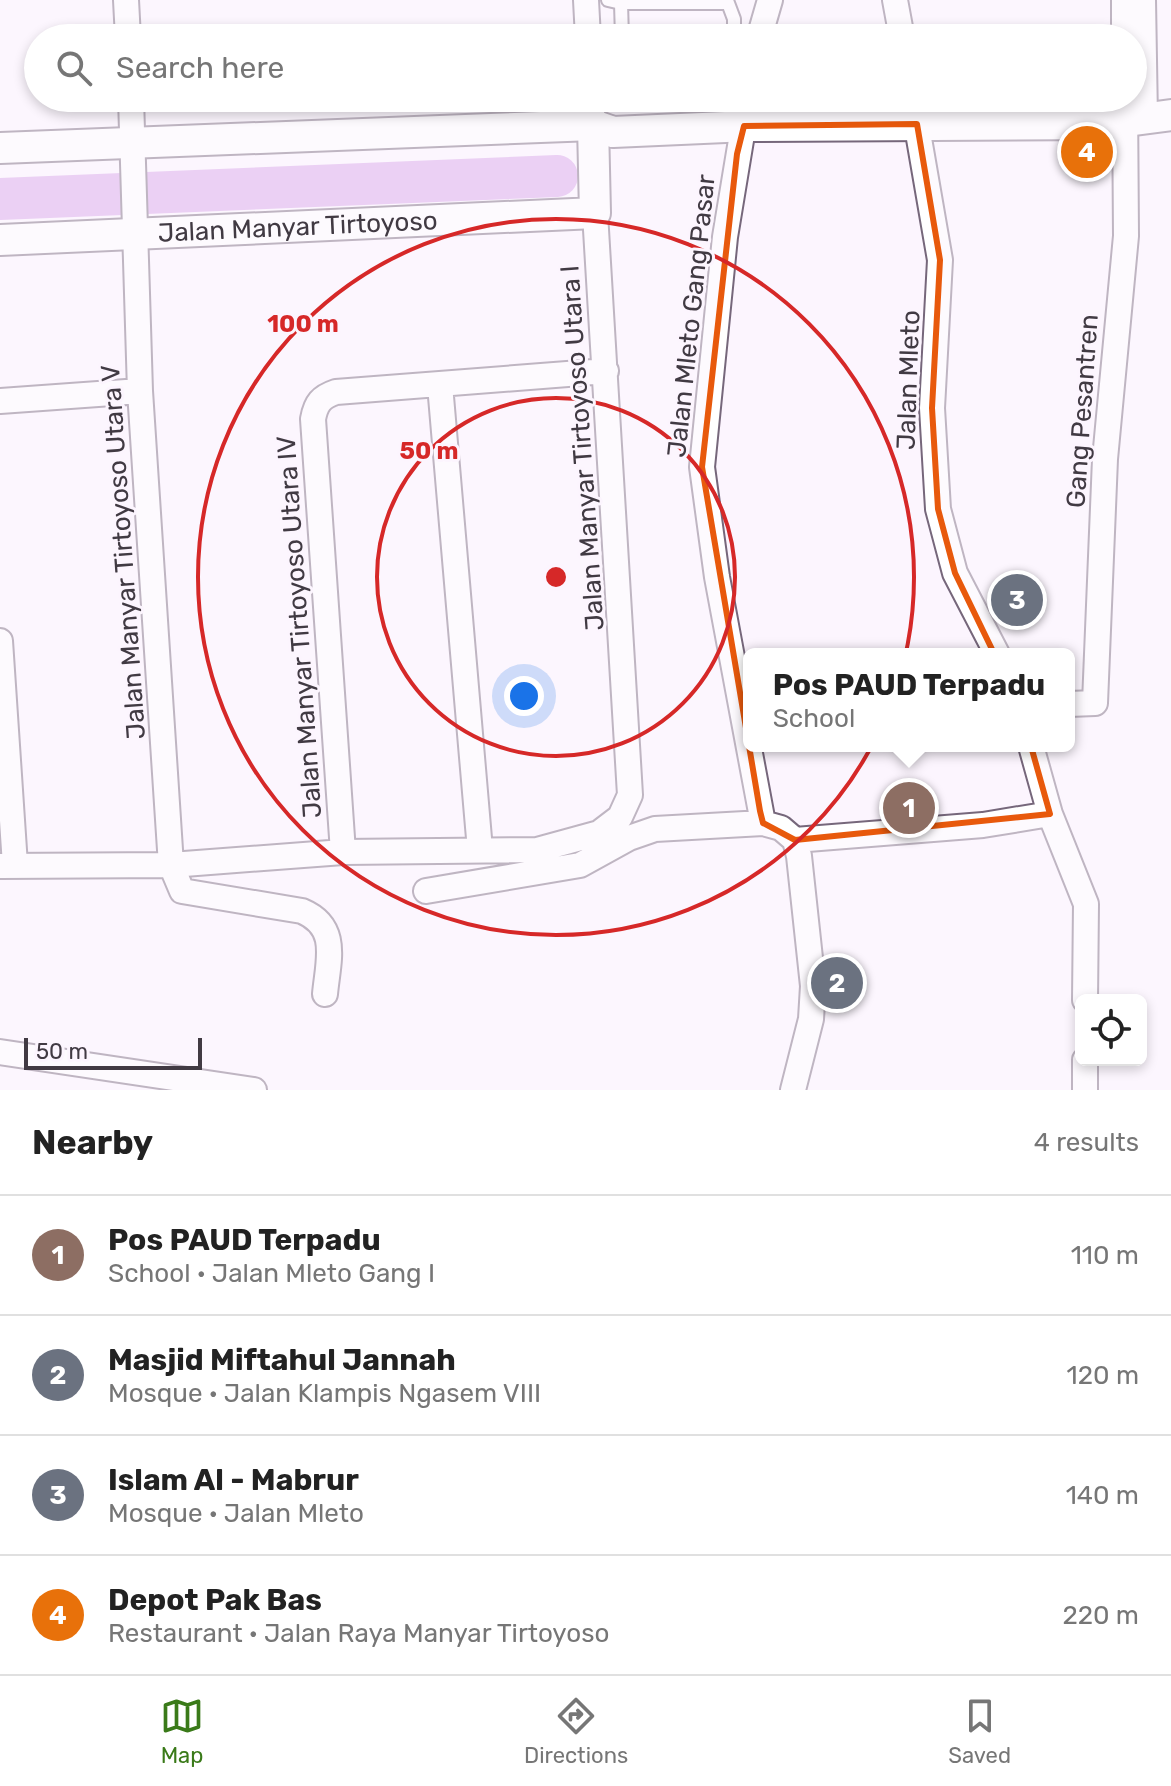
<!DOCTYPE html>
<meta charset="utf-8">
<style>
body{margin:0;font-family:Rubik,sans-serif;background:#f6f6f6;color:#222}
.controls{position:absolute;right:24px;bottom:24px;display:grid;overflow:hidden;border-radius:12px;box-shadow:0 4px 12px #0003}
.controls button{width:72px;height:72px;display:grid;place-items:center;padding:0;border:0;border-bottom:2px solid #e0e0e0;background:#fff;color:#222;font:40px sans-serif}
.scale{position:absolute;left:24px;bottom:20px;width:178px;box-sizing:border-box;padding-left:8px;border:4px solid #413a43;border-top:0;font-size:22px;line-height:28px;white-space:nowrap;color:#413a43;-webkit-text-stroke:6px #fcf5fe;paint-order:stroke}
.you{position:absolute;left:524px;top:696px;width:28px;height:28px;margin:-20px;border:6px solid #fff;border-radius:50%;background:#1a73e8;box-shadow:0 0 0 12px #1a73e833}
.badge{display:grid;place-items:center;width:52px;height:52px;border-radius:50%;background:#3a7a19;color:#fff;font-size:26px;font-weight:700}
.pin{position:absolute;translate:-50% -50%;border:4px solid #fff;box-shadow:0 2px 8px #0006}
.popup{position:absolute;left:743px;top:648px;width:332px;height:104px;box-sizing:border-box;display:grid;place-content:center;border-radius:12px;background:#fff;filter:drop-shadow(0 2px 6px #0005);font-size:26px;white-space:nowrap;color:#767676}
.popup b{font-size:30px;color:#222}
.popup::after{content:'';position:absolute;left:50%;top:100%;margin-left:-16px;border:16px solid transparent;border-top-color:#fff}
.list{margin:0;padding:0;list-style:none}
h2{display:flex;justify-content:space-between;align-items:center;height:104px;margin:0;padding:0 32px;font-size:34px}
h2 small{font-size:26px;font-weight:400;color:#767676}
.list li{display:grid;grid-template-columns:52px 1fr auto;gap:24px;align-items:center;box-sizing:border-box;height:120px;padding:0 32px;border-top:2px solid #e0e0e0}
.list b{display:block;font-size:30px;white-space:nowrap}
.list p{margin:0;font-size:26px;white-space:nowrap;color:#767676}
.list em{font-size:26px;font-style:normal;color:#767676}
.icon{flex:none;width:44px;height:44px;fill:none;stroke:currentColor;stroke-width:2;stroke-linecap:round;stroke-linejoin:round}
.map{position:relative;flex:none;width:1171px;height:1090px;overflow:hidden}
.search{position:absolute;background:#fff;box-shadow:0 4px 12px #0003;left:24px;right:24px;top:24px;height:88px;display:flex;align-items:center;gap:20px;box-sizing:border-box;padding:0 28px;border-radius:44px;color:#767676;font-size:30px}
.sheet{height:584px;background:#fff}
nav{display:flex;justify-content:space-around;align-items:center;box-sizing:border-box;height:112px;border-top:2px solid #e0e0e0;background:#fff;font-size:22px;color:#767676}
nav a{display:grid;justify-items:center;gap:4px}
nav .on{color:#3a7a19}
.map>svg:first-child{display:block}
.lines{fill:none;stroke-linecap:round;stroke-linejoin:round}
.river{stroke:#d7a2e8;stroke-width:42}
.service-casing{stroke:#76677b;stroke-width:16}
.minor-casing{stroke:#76677b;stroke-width:28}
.tertiary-casing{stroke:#76677b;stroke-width:34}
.service{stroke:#fff;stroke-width:12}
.minor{stroke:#fff;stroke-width:24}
.tertiary{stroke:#fff;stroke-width:30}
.marked{fill:none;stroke:#e8590c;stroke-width:6;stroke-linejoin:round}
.ring{fill:none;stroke:#d62828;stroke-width:4}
.labels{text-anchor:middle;stroke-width:6;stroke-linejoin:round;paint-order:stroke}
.street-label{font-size:26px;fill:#413a43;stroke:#fcf5fe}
.centre{fill:#d62828;stroke:#fcf5fe;stroke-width:4}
.ring-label{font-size:24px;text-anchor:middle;font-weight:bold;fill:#d62828;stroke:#fcf5fe;stroke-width:6;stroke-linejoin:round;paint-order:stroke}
</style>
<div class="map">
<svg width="1171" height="1090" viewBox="0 0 1171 1090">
<rect width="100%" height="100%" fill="#fcf5fe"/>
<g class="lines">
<!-- river -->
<path class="river" d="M0 199 557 176"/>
<defs>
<path id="service" d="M608 0 621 3H728L734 19V38
M621 3 622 38"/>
<path id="minor" d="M126 0 128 38
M586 0 588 38
M895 0 902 38
M1124 0V38
M1143 0 1145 119
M759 38 770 0
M131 98 140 391 171 865 182 891 302 911C340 927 328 961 325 994
M591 98 593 125
M748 98 725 237 702 467 717 577 763 823
M912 98 940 260 932 408 938 509 955 573 997 654
M440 385 480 850
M0 401 140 391
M0 641 15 865
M1069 704 1095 703 1105 459 1126 236 1125 98
M1031 746 1050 814 1086 904 1085 1000
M795 840 983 825 1050 814
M343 852 313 419C316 403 321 397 336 392L606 371
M0 866 171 865 343 852 537 850 599 833 620 817 630 795 595 213
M426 891 580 865 629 838 655 829 763 823 781 828 795 840 799 856 813 986 811 1019 793 1090
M0 1052 254 1090
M1085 1090V1060"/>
<g id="tertiary">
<path d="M780 106 889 103 917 124"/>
<path d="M0 148 593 125 613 132 748 126 1104 124 1171 115"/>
<path id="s1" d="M0 240 595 213 593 125"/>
</g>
</defs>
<!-- service casing -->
<use href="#service" class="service-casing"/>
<!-- minor casing -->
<use href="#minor" class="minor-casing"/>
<!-- tertiary casing -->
<use href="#tertiary" class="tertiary-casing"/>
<!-- service -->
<use href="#service" class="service"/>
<!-- minor -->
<use href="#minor" class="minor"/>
<!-- tertiary -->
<use href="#tertiary" class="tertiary"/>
</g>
<!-- marked area -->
<path d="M0 0H1171V1090H0ZM917 124 940 260 932 408 938 509 955 573 1020 707 1050 814 795 840 763 823 760 811 702 467 737 154 744 126Z" fill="#fcf5fe" fill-opacity=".55" fill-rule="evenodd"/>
<path class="marked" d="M917 124 940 260 932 408 938 509 955 573 1020 707 1050 814 795 840 763 823 760 811 702 467 737 154 744 126Z"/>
<!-- distance rings -->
<g class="ring">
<circle cx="556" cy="577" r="179"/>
<circle cx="556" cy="577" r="358"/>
</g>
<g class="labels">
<!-- street labels -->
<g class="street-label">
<text dy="9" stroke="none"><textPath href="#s1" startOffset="298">Jalan Manyar Tirtoyoso</textPath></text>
<text transform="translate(691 316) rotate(-84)" y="9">Jalan Mleto Gang Pasar</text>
<text transform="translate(908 380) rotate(-88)" y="9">Jalan Mleto</text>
<text transform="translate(1082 411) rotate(-86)" y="9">Gang Pesantren</text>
<text transform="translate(582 448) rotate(-94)" y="9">Jalan Manyar Tirtoyoso Utara I</text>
<text transform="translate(123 552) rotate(-94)" y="9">Jalan Manyar Tirtoyoso Utara V</text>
<text transform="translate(299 627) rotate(-94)" y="9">Jalan Manyar Tirtoyoso Utara IV</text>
</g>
</g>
<circle cx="556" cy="577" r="12" class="centre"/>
<g class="ring-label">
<text x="303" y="332">100 m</text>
<text x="429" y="459">50 m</text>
</g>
</svg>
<div class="controls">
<button><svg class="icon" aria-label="locate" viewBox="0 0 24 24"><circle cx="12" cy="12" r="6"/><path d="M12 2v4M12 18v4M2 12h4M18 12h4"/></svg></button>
</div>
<div class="scale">50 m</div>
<div class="you"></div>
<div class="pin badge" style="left:909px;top:808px;background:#8d6e63">1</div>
<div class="popup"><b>Pos PAUD Terpadu</b>School</div>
<div class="pin badge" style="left:837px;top:983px;background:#6b7280">2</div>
<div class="pin badge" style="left:1017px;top:600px;background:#6b7280">3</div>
<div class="pin badge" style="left:1087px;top:152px;background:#e8710a">4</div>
<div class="search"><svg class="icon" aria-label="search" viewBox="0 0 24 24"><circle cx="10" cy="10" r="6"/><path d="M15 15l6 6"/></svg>Search here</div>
</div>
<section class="sheet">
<h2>Nearby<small>4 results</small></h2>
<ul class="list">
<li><span class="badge" style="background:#8d6e63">1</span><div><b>Pos PAUD Terpadu</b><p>School · Jalan Mleto Gang I</p></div><em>110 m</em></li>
<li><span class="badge" style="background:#6b7280">2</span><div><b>Masjid Miftahul Jannah</b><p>Mosque · Jalan Klampis Ngasem VIII</p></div><em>120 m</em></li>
<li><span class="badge" style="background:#6b7280">3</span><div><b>Islam Al - Mabrur</b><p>Mosque · Jalan Mleto</p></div><em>140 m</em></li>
<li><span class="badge" style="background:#e8710a">4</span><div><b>Depot Pak Bas</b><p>Restaurant · Jalan Raya Manyar Tirtoyoso</p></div><em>220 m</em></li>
</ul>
</section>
<nav>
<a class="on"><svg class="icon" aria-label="map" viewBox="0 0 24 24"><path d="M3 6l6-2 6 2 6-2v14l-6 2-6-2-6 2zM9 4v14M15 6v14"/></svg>Map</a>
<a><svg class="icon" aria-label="directions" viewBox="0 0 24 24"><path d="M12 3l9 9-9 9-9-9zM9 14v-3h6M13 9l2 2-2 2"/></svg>Directions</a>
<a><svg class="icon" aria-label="saved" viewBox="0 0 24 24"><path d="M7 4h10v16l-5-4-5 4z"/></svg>Saved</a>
</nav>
